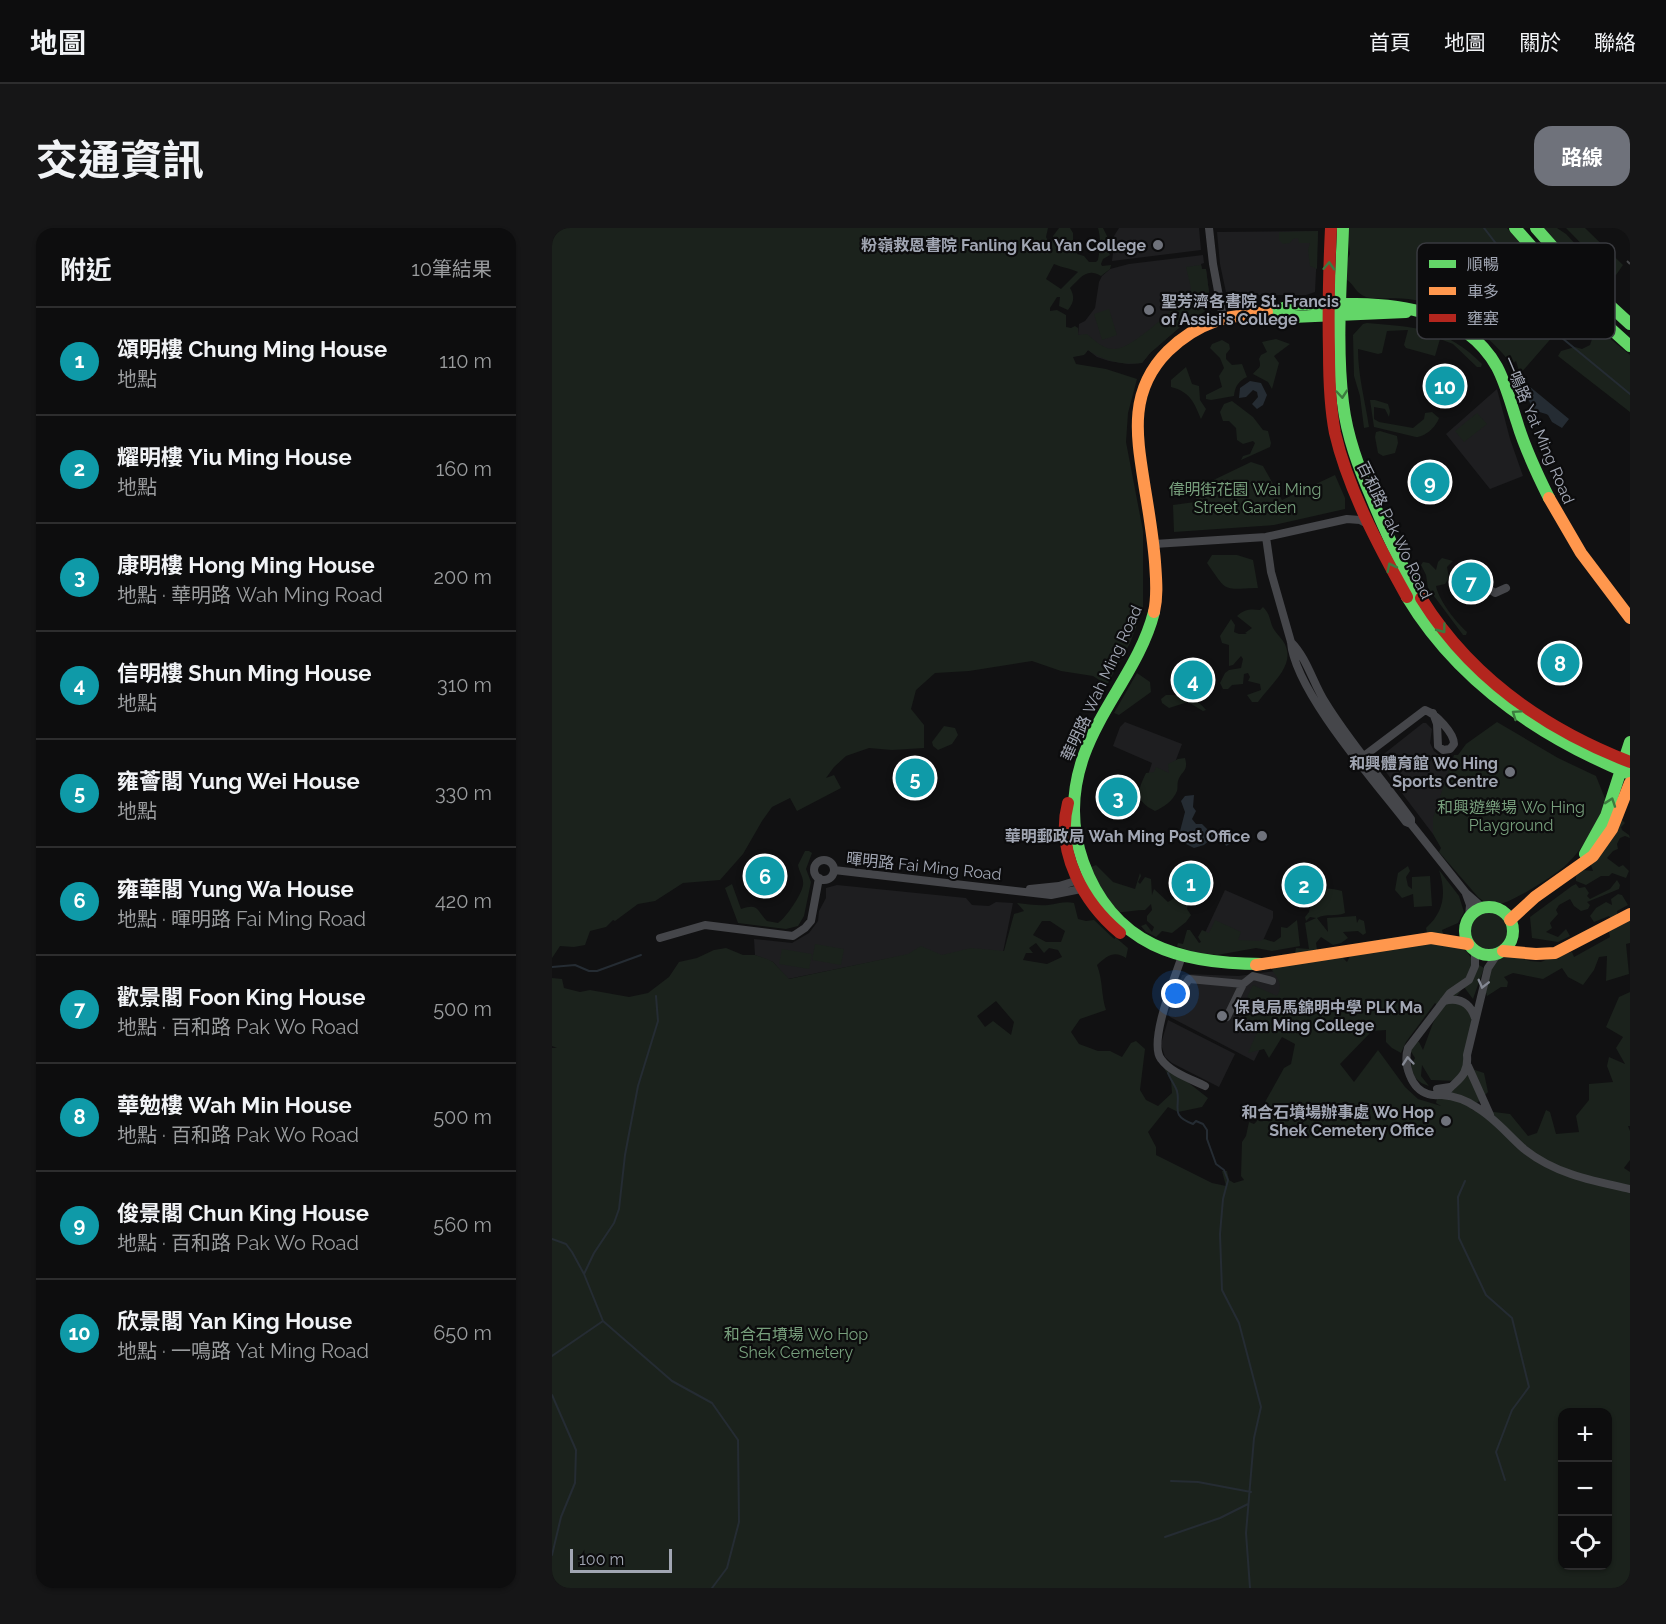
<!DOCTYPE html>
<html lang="zh-TW">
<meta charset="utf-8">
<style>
body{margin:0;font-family:Raleway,"Noto Sans TC",sans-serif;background:#161617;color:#f1f3f6}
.controls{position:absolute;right:18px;bottom:18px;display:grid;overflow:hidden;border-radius:12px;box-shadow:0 2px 4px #0004}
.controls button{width:54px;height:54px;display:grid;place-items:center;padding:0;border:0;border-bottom:2px solid #2d2d2e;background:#0d0d0e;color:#f1f3f6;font:30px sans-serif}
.scale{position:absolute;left:18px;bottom:15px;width:102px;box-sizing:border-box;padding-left:6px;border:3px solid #a1a6b3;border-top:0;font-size:16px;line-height:21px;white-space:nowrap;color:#a1a6b3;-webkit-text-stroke:4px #0c0c0d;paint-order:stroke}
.you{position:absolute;left:624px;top:766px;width:21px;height:21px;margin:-15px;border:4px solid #fff;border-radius:50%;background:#1a73e8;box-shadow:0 0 0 9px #1a73e833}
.badge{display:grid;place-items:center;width:39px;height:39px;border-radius:50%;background:#6f727b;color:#fff;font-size:20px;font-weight:700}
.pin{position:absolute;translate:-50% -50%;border:3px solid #fff;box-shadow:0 2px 6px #0006}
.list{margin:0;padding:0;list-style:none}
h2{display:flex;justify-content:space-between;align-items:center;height:78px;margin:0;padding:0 24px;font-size:26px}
h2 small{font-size:20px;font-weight:400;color:#9a9c9e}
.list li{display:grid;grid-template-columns:39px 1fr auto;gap:18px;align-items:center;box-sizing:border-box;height:108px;padding:0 24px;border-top:2px solid #2d2d2e}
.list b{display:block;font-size:22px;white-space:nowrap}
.list p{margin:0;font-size:20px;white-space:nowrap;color:#9a9c9e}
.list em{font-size:20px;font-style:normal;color:#9a9c9e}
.icon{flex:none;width:33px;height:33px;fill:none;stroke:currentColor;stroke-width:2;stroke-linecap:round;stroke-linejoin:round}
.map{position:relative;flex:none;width:1078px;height:1360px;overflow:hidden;border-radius:18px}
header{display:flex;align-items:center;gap:36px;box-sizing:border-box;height:84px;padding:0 30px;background:#0d0d0e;border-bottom:2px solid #2d2d2e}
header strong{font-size:28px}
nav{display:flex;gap:33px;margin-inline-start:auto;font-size:21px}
.intro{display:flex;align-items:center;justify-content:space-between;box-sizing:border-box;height:144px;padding:0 36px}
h1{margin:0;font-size:42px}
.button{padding:15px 27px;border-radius:18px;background:#6f727b;color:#fff;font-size:21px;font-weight:700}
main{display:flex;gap:36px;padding:0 36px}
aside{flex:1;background:#0d0d0e;border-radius:18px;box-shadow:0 2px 4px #0004}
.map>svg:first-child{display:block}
.built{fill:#1e1e20}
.green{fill:#1b221c;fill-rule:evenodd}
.water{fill:#252c33}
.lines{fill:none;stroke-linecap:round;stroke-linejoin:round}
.stream{stroke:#252c33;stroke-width:2}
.street{stroke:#45464a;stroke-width:8}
.fast{stroke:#63d668;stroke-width:12}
.slow{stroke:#ff974d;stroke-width:12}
.jam{stroke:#b3261e;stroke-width:12}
.rail{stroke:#46474a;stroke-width:2;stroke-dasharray:8 6;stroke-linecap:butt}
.oneway{stroke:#3c7b3f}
.oneway2{stroke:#858994}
.poi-dot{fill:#6f727b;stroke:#0c0c0d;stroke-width:2}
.labels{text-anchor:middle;stroke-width:4.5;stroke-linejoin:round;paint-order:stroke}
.poi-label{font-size:16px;font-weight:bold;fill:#a1a6b3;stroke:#0c0c0d;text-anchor:end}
.street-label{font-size:16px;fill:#a1a6b3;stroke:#0c0c0d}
.park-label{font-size:16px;fill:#779f7c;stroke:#0c0c0d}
.key{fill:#0c0c0d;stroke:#393a3f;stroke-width:1.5}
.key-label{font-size:16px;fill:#a1a6b3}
</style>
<header>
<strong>地圖</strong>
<nav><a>首頁</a><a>地圖</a><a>關於</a><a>聯絡</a></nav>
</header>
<div class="intro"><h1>交通資訊</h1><a class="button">路線</a></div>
<main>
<aside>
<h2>附近<small>10筆結果</small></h2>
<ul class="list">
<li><span class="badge" style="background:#0f9aa8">1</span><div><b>頌明樓 Chung Ming House</b><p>地點</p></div><em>110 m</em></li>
<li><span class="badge" style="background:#0f9aa8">2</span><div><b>耀明樓 Yiu Ming House</b><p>地點</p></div><em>160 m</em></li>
<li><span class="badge" style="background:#0f9aa8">3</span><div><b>康明樓 Hong Ming House</b><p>地點 · 華明路 Wah Ming Road</p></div><em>200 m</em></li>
<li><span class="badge" style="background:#0f9aa8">4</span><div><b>信明樓 Shun Ming House</b><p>地點</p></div><em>310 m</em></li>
<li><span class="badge" style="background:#0f9aa8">5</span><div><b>雍薈閣 Yung Wei House</b><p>地點</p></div><em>330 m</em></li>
<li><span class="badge" style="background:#0f9aa8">6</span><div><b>雍華閣 Yung Wa House</b><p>地點 · 暉明路 Fai Ming Road</p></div><em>420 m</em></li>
<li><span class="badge" style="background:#0f9aa8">7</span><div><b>歡景閣 Foon King House</b><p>地點 · 百和路 Pak Wo Road</p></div><em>500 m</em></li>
<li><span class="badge" style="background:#0f9aa8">8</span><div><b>華勉樓 Wah Min House</b><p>地點 · 百和路 Pak Wo Road</p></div><em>500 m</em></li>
<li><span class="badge" style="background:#0f9aa8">9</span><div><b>俊景閣 Chun King House</b><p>地點 · 百和路 Pak Wo Road</p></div><em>560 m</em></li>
<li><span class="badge" style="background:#0f9aa8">10</span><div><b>欣景閣 Yan King House</b><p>地點 · 一鳴路 Yat Ming Road</p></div><em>650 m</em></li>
</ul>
</aside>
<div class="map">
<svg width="1078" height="1360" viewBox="0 0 1078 1360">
<rect width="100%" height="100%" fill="#111112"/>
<!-- built -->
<path class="built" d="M567 0H647L649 22 560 33 561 25 564 22 562 8Z
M766 3 763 64 754 67H708L684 72 675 69 668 36 665 4Z
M651 27 652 35 649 36 650 41H654L658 72 652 84 628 99 598 125 590 135 577 136 557 133 545 129 536 122 533 126 511 131 526 107 527 96 533 93 543 80 547 54 550 48 558 41 577 36Z
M945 161 958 211 971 248 938 261 894 206Z
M573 494 630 516 607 577 589 568 600 535 561 518 568 499Z
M871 495H874L880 501 878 515 882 523 889 528 900 533 882 591 881 606 827 535 828 529Z
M285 657 414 670 420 677 437 678 444 674 461 675 450 729H344L236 751 221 734 203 727 202 711 240 715 257 705 266 693 267 683 274 670V660Z
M673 662 721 683V690L709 717 652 707Z
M731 742 735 754 714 809 702 833 618 789 616 786 630 747 635 746 686 748Z
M616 792 683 826 667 859 620 835 613 829 609 816Z"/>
<!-- green -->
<path class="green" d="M0 0H496L494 9 496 13 501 12V8L507 0H518L521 5V17L524 20 525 26 532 28 537 34H544L546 32C548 21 549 10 546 0H551L556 10 554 18 558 27 551 31 549 36 550 38 559 37 558 41 549 48C534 39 528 51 518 60 523 69 522 74 516 82L507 78 508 69H505L498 80V83L505 82 514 87V99L519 100 523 98 526 100V107L535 106C542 112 552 122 563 121 582 120 622 79 638 66L639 60 634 39 649 37 650 41H654L658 72 652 84 628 99 598 125 590 135C570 137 553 134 536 122L532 127 521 129 524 136 554 141 585 151 576 185 574 214 591 303V381L578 415 555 457 541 448 509 443 480 433 417 443 383 445 364 462 359 481 372 497V520L340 522 317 520 294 528 282 539 274 550 282 547 289 560 245 583 238 570 220 579 210 593 191 626 168 652 131 655 103 673 86 676 63 693 61 692 54 699 38 703 33 717 22 719 8 718 0 730ZM502 36C511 40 518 40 526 44L509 61 494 51Z
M795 0H955L1029 85 1014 103 1009 99 968 146 964 133 960 136C932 103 901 77 856 71 843 69 827 72 814 69 803 65 802 56 795 52L793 36 798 26Z
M991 0H1005L1014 6 1057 52 1048 64Z
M1014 0H1033L1071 37 1064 47 1059 46Z
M766 3 765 41 758 38 756 22 758 15H747L746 10 741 11 738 15 731 16 727 12V4Z
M557 81 565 107 550 112 542 86Z
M815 95C863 99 895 100 930 136L929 139H925L901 116 888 111 883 128 854 120 852 117 856 102 835 103 830 125 826 126 806 121C806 148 813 172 817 199L812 200 808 168 802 148 801 107 811 96Z
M1040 98 1044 99 1078 127V184L1006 128 1009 123 1023 119 1030 121 1038 117 1041 108Z
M724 111 738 116 722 128 727 135 720 161 716 154 701 146C706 139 710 141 707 131L709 127 715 124 710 114Z
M670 112 677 116 678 121 674 126V131L680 137 690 136 695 149C686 153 683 159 682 168L659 172 654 171V167L670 159 667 148 672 140 668 130 658 120 660 116Z
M634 139 640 156 647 158 648 172 654 181 649 191C642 174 638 164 619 159V152Z
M818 172H823L836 176 838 183 837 189 833 181 822 179V191L827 194 861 200 872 191 873 185 880 184 887 190C884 199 873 209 864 209L822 199Z
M680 173 701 189 711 202 716 203 719 215 718 219 689 232 691 228 698 226 703 215 701 213 691 216 685 212 684 200 677 193H671L668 184 672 176Z
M925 185 935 196 912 214 903 203Z
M828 203 845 208 846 215 843 225 831 228 826 225 823 209 824 204Z
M699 234 711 238 730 272 783 247 793 270V281L722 297 622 304 621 277 643 274 649 258Z
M660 327H685L701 332 706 360C670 361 676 365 655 335Z
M890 330 901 333 895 339 897 350 893 356 884 358C887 373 904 394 915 404L914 407H911L876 360 874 347 869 337 871 334 877 335 884 342 886 334Z
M711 379C720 388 717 395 723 403 727 409 732 412 734 419 742 439 717 458 706 474H700L695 467 709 462 708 456 696 453 698 449 696 445 692 446 691 456 680 457 676 461H671L668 455 673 445 677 442 689 440 691 431 689 428 681 437 677 438V417L670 415 668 408 679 391 683 397 682 404 687 406H695L693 405 700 400 685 388C693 381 698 381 708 382Z
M585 445 598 454 599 464 567 487 562 485Z
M614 467C631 467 643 468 654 482L651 483 636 474 617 480 610 475 609 471Z
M945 494 1006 530 1044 548 1054 573C1045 595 1033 619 1015 636 1005 646 961 674 948 676 939 678 932 674 926 669L887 624 889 620 881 606V590L902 527H906L914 516Z
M392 498 403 500 406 507 400 516 386 522 381 518 380 514Z
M633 530C637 544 629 543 626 553 625 556 626 560 625 563 621 573 612 579 603 583 582 572 585 564 594 545L602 544 604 539 617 545 616 536 626 531Z
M1070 592 1073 595 1069 599 1070 602 1077 607 1078 610 1073 608 1068 610 1065 616 1066 621 1061 623 1055 630 1067 639 1071 637 1077 643 1074 650 1060 645 1057 648H1049L1034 657 1024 653V646L1031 642 1041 643 1038 634Z
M253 623H257L260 625 254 641 259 654 252 688 246 698 234 701 186 695 173 660 180 656 189 681C207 675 204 682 215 693L226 695C234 690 250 666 251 657 252 649 247 644 246 637Z
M544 637 561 654 583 661 588 645 589 648 586 654 588 656 593 649 599 651 600 667 602 661 616 674 624 669 636 676 635 681 639 687 634 694 620 705 610 703 604 709 594 704 589 698 594 696 600 704 602 699 595 693V688L600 682 599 676 593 682C582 682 573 685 563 684L534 641Z
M856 638 858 643 854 649 856 658 860 661V649L878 648 880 678 862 679 861 666 850 670 843 662 846 645Z
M887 642 907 668 912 684 906 695 890 702 892 709 913 721 922 734 932 740 921 771 912 759 903 770 916 777 920 790 912 833 923 842 932 845 936 864 919 881 923 883 929 877 942 884 958 886 976 908 985 905 994 882 998 884 1004 906 1027 904 1024 888 1037 872V856L1061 854 1055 838 1057 829 1073 836 1064 820 1071 809 1054 799 1067 769 1078 764V898H1076L1078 903V932L1072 940 1078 944V1360H0V820H5L0 818V750L10 751 12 760 28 764 38 762 77 769 96 765 117 749 127 734 145 730 162 722 174 720 191 727H203L215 731 221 734 237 751 356 726 369 718 390 727 419 720 452 723 462 686 472 683 465 675C475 676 486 678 496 677 506 676 512 673 522 675L526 691 534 693 542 692 561 710 563 711V709L576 720 574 730C562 722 555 728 545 737 551 752 549 767 554 782L528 791 519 804 527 816 546 823H558L570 829 579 815 584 813 593 821 588 862 594 872 606 878 620 865 619 852 612 840 633 852 656 870 650 879 626 884 616 879 596 904 604 919V927L660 955 674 958 670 943H675L677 952 682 955 692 952 689 948 690 914 694 908 697 894 702 896 705 893 698 883 712 876 732 840 739 836 743 816 730 809 717 830 712 821 696 825 708 797 686 786 692 773 715 784 717 781 695 769 701 757 725 768C731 757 727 752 720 742L732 733 742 731 744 720 757 721 753 695 764 690 758 689 754 693 753 689 757 684 758 678 755 675C760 658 775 659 790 663L793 685C784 689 774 685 765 690L776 704 775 690 804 688 805 695 807 691 812 693 814 705 811 707 806 703 791 704 796 710 789 715 781 717 769 709 764 715 766 728 785 724 795 734 800 724 811 714 875 705 874 700C893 683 894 664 887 642ZM490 693H498L513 703 509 714H494L481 707ZM484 715 492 725 497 720 506 722 510 729 495 736 471 732 474 725H481L477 720ZM444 773 462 794 459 807 441 793 433 799 425 788ZM883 775 889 781 881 795 871 822 867 814 859 811 856 819 863 830 859 838C862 850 865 854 877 858L869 848 870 837 879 852 905 853 903 861 886 866 884 875 889 878 866 871 853 859 826 822 802 854 788 836 820 803 834 802V814L840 820 849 825 854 814ZM1011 1184H1056V1338H1011Z
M1065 652 1068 657 1067 661 1035 674 1038 677 1036 681 1029 683 1022 678 1018 671 1007 677 1004 682 1006 686 998 695 1000 700 994 704 1006 709 1014 701 1018 708 1006 714 980 710 978 689 1020 658 1024 656 1027 660 1033 659 1037 665 1035 668 1038 671 1058 661Z
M1066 666 1070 667 1076 677 1065 683 1066 690 1078 685V715L1074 716 1077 746 1054 753 1055 728 1047 729 1042 742 1031 757 1016 749 1010 740 991 751 961 745 952 749 956 754 955 759H949L935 768 930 751 948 724 978 733 989 734 998 730 1006 731 1009 727 1020 724 1022 729 1058 709 1057 704 1060 692 1057 688 1042 694 1038 688 1044 680 1054 674 1060 677 1059 671Z
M917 703a19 19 0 1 1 38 0a19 19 0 1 1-38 0Z
M663 692 689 704 686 712 708 713 712 711 722 714 729 709V699L735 700 745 692 748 718 720 723 704 720 665 727 641 724 625 718 626 715 631 716 635 702H638L647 715 649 714 646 709 650 702 657 705Z
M263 716 292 721 289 737 260 732Z
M230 721 260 726 257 741 227 736Z"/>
<!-- water -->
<path class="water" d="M698 153 709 155 715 167 711 177 705 181 700 176 706 169 705 164 701 162 694 169 687 170 688 160Z
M977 158 1017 191 1010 200 1000 194 996 187C991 184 987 185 983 182 978 178 977 170 972 165Z
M642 567 641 579 644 583 640 591 644 596H650L658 604 664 605 671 601 680 615 674 618 671 612 661 609 652 617 642 620 630 614 627 607 633 584 629 573 633 568Z"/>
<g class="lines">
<!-- stream -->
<path class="stream" d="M932 0 962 39 986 73 992 89 1004 105 1078 166
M0 739 23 737 37 743H45L89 727
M616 845C618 851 623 857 625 863 629 879 617 887 641 896L644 893 651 896 655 902V911L664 936 672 942 676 952 671 971 668 1006 670 1062 687 1095 709 1179 702 1210 694 1305 698 1360
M913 953 906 969 907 1010 934 1067 960 1090 977 1159 960 1182 944 1224 953 1252
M0 1011 14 1016 20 1024 32 1046 51 1093 120 1153 160 1175 186 1212 187 1294 175 1340 160 1360
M32 1046 42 1025 62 995 67 981 73 927 86 858 106 793 104 768
M0 1128 51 1093
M0 1167 24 1222 23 1255 9 1289 0 1327
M619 1253 646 1254 699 1264
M613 1309 668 1290 696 1276"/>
<!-- street -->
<path class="street" d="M657 0 661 36 671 90
M714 309 719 344 739 414C742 462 823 554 854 594L859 596
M602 316 714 309 795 291 808 292 819 298
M928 355 943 365 954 360
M739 414C755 430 761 455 773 474 798 515 831 552 859 591V596L914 665 931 680
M812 528 873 482C884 486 902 505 902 516L898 521 891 522 886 518 885 496 881 485
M262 642a10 10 0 1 1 20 0a10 10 0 1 1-20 0Z
M282 642 499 667 534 660
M478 661 507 658 530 651
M914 666 918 677 917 689
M108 710 153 697 241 708 253 700 259 693 267 650
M923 723V738L917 752 898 765 856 820C851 836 859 861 876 866 881 868 885 867 890 867 902 868 914 872 924 879 943 890 956 907 972 921 1003 946 1041 953 1078 961
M630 728C623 749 596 814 609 831 619 845 639 851 653 858
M617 768 624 771 637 751 691 756
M892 773C908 769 918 775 923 790
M675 789 691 756 701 748 720 753
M916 838 938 887
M885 861 898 859
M892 867C903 852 917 850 915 827L936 740 946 725"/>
<!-- fast -->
<path class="fast" d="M791 0C789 58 784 117 791 175 795 209 807 240 820 271 834 305 849 339 869 370
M963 0 1027 72 1078 118
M984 0 1031 53 1078 96
M724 83 740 89 854 84
M715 84C725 83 733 79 742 77 752 75 763 77 774 76 835 74 911 78 945 139 954 156 959 176 965 194 973 221 985 246 997 270
M855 369C906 454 988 509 1078 546
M602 384C589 436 550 477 532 527 519 563 518 597 531 634 561 718 628 736 710 736
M1033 626 1054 588 1078 514
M913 703a24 24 0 1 1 48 0a24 24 0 1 1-48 0Z"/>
<!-- slow -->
<path class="slow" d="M997 270 1029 325 1078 390
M602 384C606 367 604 350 603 334 601 309 597 285 593 261 585 210 575 164 616 123 647 93 674 88 715 84
M958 692 983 669 1041 628 1060 601 1078 555
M951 723 984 726 1003 725 1078 686
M704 737 879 710 916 716"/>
<!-- jam -->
<path class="jam" d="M779 0C777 41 776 82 777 124 777 151 778 179 783 205 796 261 827 319 855 369
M869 370C918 449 993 501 1078 534
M516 575C503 624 532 675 568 705"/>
<!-- rail -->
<path class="rail" d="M1075 33 1078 36"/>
</g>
<!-- one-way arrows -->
<defs><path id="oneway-chevron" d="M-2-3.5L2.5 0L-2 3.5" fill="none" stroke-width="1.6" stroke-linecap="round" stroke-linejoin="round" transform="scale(1.5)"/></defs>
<g class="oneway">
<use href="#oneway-chevron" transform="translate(777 38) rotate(-87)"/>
<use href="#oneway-chevron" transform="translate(790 166) rotate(85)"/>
<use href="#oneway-chevron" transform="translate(839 339) rotate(-117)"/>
<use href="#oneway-chevron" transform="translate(890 401) rotate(53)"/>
<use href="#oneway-chevron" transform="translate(964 486) rotate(-145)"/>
<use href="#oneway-chevron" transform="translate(1059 574) rotate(-71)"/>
</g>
<g class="oneway2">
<use href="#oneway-chevron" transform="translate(931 756) rotate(104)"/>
<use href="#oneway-chevron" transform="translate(856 833) rotate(-95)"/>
</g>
<!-- markers -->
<g class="poi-dot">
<circle cx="606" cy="17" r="6"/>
<circle cx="597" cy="82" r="6"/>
<circle cx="958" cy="544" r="6"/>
<circle cx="710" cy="608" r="6"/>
<circle cx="670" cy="788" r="6"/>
<circle cx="894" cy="893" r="6"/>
</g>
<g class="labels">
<!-- poi labels -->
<g class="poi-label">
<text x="594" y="23">粉嶺救恩書院 Fanling Kau Yan College</text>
<text x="609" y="79" text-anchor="start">聖芳濟各書院 St. Francis<tspan x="609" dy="18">of Assisi's College</tspan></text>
<text x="946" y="541">和興體育館 Wo Hing<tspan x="946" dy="18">Sports Centre</tspan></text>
<text x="698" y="614">華明郵政局 Wah Ming Post Office</text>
<text x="682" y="785" text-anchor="start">保良局馬錦明中學 PLK Ma<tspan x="682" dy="18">Kam Ming College</tspan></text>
<text x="882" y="890">和合石墳場辦事處 Wo Hop<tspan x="882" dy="18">Shek Cemetery Office</tspan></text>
</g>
<!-- street labels -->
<g class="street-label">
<text transform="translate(987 202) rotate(67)" y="6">一鳴路 Yat Ming Road</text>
<text transform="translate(843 302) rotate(64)" y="6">百和路 Pak Wo Road</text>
<text transform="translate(549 455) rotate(-65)" y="6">華明路 Wah Ming Road</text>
<text transform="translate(372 638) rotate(6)" y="6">暉明路 Fai Ming Road</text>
</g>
<!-- park labels -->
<g class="park-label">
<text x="693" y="267">偉明街花園 Wai Ming<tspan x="693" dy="18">Street Garden</tspan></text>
<text x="959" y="585">和興遊樂場 Wo Hing<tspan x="959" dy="18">Playground</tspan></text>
<text x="244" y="1112">和合石墳場 Wo Hop<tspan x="244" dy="18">Shek Cemetery</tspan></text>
</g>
</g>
<!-- legend -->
<rect x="865" y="15" width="198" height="96" rx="9" class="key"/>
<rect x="877" y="32" width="27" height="8" fill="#63d668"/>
<rect x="877" y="59" width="27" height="8" fill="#ff974d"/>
<rect x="877" y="86" width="27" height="8" fill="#b3261e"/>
<g class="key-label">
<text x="915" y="42">順暢</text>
<text x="915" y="69">車多</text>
<text x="915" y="96">壅塞</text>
</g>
</svg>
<div class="controls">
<button>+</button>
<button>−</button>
<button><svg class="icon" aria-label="locate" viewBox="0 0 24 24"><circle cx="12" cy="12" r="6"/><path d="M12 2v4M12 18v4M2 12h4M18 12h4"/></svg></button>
</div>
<div class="scale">100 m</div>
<div class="you"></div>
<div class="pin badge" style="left:639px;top:655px;background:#0f9aa8">1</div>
<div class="pin badge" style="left:752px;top:657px;background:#0f9aa8">2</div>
<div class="pin badge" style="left:566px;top:569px;background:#0f9aa8">3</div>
<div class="pin badge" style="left:641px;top:452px;background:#0f9aa8">4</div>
<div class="pin badge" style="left:363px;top:550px;background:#0f9aa8">5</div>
<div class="pin badge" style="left:213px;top:648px;background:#0f9aa8">6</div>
<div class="pin badge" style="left:919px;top:354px;background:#0f9aa8">7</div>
<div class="pin badge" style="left:1008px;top:435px;background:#0f9aa8">8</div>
<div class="pin badge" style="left:878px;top:254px;background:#0f9aa8">9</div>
<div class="pin badge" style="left:893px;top:158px;background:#0f9aa8">10</div>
</div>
</main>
